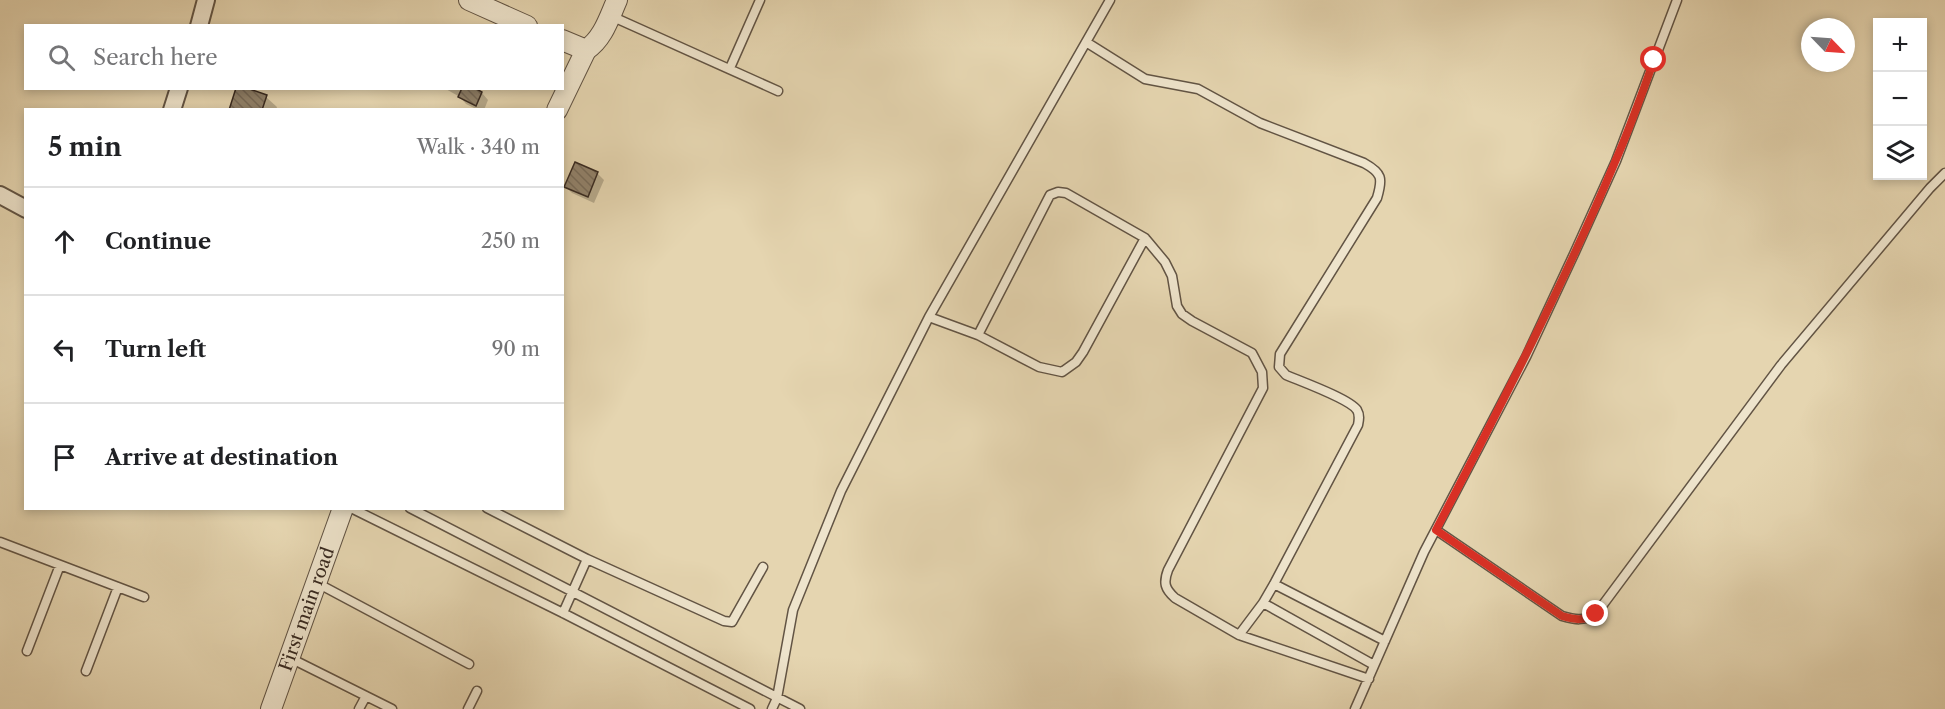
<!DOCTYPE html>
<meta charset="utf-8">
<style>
body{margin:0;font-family:"Libre Caslon Text",serif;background:#f6f6f6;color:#202124}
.controls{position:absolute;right:18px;top:18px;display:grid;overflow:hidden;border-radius:0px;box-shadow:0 3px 9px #0003}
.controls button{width:54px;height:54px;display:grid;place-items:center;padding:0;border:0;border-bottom:2px solid #e0e0e0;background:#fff;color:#202124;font:30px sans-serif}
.compass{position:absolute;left:1801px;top:18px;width:54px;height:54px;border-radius:50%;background:#fff;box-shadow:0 3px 9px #0003;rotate:115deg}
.stop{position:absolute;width:18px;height:18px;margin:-14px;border:4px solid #d93025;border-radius:50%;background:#fff}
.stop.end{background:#d93025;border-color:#fff;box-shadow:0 2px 6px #0008}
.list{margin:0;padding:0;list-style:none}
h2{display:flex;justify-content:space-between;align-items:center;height:78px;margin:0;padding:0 24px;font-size:26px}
h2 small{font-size:20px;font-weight:400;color:#757577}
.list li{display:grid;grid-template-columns:39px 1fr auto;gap:18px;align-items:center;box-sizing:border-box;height:108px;padding:0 24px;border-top:2px solid #e0e0e0}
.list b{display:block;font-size:22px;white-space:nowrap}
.list em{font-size:20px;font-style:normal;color:#757577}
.icon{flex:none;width:33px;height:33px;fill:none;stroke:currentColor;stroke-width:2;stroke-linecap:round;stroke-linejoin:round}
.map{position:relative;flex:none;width:1945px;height:709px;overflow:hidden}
.search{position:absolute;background:#fff;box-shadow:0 3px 9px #0003;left:24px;top:24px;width:540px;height:66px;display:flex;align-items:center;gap:15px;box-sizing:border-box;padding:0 21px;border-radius:0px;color:#757577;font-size:22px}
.panel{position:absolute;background:#fff;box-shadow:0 3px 9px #0003;left:24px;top:108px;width:540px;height:402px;border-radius:0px}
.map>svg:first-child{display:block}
.shadow{fill:#0003}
.building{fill:url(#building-back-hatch);stroke:#372920;stroke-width:1.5}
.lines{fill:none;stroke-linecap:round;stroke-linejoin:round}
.service-casing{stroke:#625444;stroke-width:11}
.minor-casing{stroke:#625444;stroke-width:20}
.tertiary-casing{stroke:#625444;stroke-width:22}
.service{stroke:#eee4cc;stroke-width:8}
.minor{stroke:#eee4cc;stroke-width:16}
.tertiary{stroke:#eee4cc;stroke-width:20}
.route{stroke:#d93025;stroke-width:8}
.labels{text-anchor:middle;stroke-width:4.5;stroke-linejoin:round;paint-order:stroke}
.street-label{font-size:18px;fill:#372920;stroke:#eee4cc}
</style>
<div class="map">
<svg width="1945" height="709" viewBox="0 0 1945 709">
<defs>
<pattern id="building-back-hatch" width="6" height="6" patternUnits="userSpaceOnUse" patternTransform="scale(1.5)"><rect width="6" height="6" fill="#91826b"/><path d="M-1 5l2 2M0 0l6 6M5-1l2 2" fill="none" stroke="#776a58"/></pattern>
</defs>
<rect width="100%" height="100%" fill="#e5d5b0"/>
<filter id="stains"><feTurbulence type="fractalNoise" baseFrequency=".00333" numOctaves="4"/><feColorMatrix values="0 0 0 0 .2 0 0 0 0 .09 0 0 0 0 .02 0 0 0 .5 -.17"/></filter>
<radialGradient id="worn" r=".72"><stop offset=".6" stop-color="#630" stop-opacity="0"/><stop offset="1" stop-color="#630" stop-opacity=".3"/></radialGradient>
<!-- shadow -->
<path class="shadow" d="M444 88H471L482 93 488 100 484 110H478L466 104 460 97Z
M266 97 277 107 276 110H231Z
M575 164 598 174 604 180 594 203 572 193 565 186Z"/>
<!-- building -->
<path class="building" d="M236 88H247L267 95 262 110H229Z
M462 88H475L482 92 476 106 458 97Z
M575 162 598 172 588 197 564 187Z"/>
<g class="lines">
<defs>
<path id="service" d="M611 16 778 91
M1086 42 1145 79 1198 89 1260 123 1364 163C1382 173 1383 178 1377 198L1280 354 1279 367 1286 375C1300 381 1350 399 1357 410 1360 415 1359 420 1358 425L1274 584 1263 603 1239 635
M730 68 760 0
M929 317 978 335 1039 367 1062 372 1076 362 1083 352 1145 238
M978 335 1050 195 1058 192 1066 193 1145 238 1165 262 1172 276 1177 306 1182 314 1192 321 1252 353 1262 372 1263 388 1168 570C1163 583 1165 589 1175 598L1239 635 1369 679
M351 508 563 613 750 709
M410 508 800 709
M487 508 587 559
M1436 530 1562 616C1576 620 1583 621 1596 614L1781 365 1930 188 1945 173
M0 542 144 597
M317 583 469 664
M1274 584 1385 641
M1263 603 1374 665
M563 613 587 559 724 621 732 622 763 567
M27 651 60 565
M290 658 392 709
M86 671 118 587
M359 709 366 696
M468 709 477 691
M772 709 777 698 793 610 841 491 929 317 1110 0
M1355 709 1424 552 1526 357 1574 254 1616 161 1677 0"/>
<path id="minor" d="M199 26 206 0
M172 110 179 88
M0 195 26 209"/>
<g id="tertiary">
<path d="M469 0 527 26"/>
<path d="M562 40 586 50C603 39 609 18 617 0"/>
<path d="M557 110 586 50"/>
<path id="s1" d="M271 709 343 508"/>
</g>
</defs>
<!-- service casing -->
<use href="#service" class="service-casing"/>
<!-- minor casing -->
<use href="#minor" class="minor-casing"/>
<!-- tertiary casing -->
<use href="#tertiary" class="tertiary-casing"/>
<!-- service -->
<use href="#service" class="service"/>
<!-- minor -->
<use href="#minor" class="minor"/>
<!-- tertiary -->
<use href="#tertiary" class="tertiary"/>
</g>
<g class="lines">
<!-- route -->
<path class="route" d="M1596 614C1583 621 1576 620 1562 616L1436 530C1499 409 1562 288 1615 162 1630 128 1642 94 1654 60"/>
</g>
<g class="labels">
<!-- street labels -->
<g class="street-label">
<text dy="6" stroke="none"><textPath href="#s1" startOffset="106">First main road</textPath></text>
</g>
</g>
<rect width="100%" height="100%" filter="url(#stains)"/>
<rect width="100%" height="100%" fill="url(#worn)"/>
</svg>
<div class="controls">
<button>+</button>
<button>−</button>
<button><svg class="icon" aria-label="layers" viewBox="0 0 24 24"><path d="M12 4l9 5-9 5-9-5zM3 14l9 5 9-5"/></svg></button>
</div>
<svg class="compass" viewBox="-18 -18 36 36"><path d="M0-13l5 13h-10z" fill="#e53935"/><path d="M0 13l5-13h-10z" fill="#757577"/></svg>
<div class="stop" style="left:1654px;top:60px"></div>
<div class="stop end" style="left:1596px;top:614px"></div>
<div class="search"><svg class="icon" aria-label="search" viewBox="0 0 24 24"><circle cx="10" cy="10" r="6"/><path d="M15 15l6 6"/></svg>Search here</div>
<section class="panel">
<h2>5 min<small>Walk · 340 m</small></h2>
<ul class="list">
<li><svg class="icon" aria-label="ahead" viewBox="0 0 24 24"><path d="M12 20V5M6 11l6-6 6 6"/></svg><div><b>Continue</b></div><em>250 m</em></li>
<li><svg class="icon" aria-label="left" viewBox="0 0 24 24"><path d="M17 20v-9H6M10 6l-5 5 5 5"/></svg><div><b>Turn left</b></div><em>90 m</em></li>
<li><svg class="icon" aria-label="arrive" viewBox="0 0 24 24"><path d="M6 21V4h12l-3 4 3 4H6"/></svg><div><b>Arrive at destination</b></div></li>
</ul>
</section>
</div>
